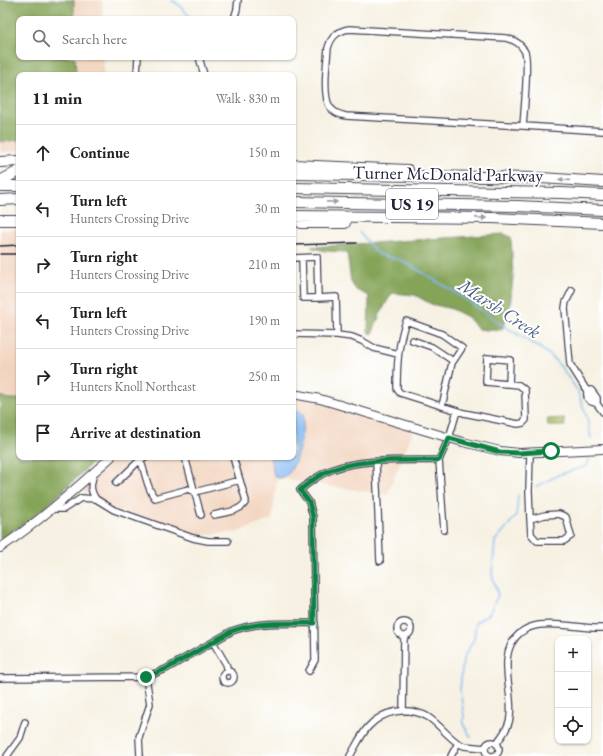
<!DOCTYPE html>
<meta charset="utf-8">
<style>
body{margin:0;font-family:"EB Garamond",serif;background:#f2f2f2;color:#222}
.controls{position:absolute;right:12px;bottom:12px;display:grid;overflow:hidden;border-radius:8px;box-shadow:0 1px 3px #0004}
.controls button{width:36px;height:36px;display:grid;place-items:center;padding:0;border:0;border-bottom:1px solid #e0e0e0;background:#fff;color:#222;font:20px sans-serif}
.stop{position:absolute;width:12px;height:12px;margin:-9px;border:3px solid #0b8043;border-radius:50%;background:#fff}
.stop.end{background:#0b8043;border-color:#fff;box-shadow:0 1px 4px #0008}
.list{margin:0;padding:0;list-style:none}
h2{display:flex;justify-content:space-between;align-items:center;height:52px;margin:0;padding:0 16px;font-size:17px}
h2 small{font-size:13px;font-weight:400;color:#767676}
.list li{display:grid;grid-template-columns:26px 1fr auto;gap:12px;align-items:center;box-sizing:border-box;height:56px;padding:0 16px;border-top:1px solid #e0e0e0}
.list b{display:block;font-size:15px;white-space:nowrap}
.list p{margin:0;font-size:13px;white-space:nowrap;color:#767676}
.list em{font-size:13px;font-style:normal;color:#767676}
.icon{flex:none;width:22px;height:22px;fill:none;stroke:currentColor;stroke-width:2;stroke-linecap:round;stroke-linejoin:round}
.map{position:relative;flex:none;width:603px;height:756px;overflow:hidden}
.search{position:absolute;background:#fff;box-shadow:0 1px 3px #0004;left:16px;top:16px;width:280px;height:44px;display:flex;align-items:center;gap:10px;box-sizing:border-box;padding:0 14px;border-radius:8px;color:#767676;font-size:15px}
.panel{position:absolute;background:#fff;box-shadow:0 1px 3px #0004;left:16px;top:72px;width:280px;height:388px;border-radius:8px}
.map>svg:first-child{display:block}
.built{fill:#f2d4be}
.green{fill:#a7bd62;stroke:#64704e}
.forest{fill:#85a458;stroke:#54634a}
.water{fill:#82b8f1;stroke:#526d96}
.lines{fill:none;stroke-linecap:round;stroke-linejoin:round}
.stream{stroke:#82b8f1;stroke-width:1.5}
.street-casing{stroke:#424154;stroke-width:8}
.secondary-casing{stroke:#424154;stroke-width:10}
.highway-casing{stroke:#424154;stroke-width:12}
.street{stroke:#fff;stroke-width:5.5}
.secondary{stroke:#fff;stroke-width:8}
.highway{stroke:#fff;stroke-width:10}
.rail{stroke:#22223b;stroke-width:1.5}
.oneway{fill:#9c9ca7}
.route{stroke:#0b8043;stroke-width:5}
.labels{text-anchor:middle;stroke-width:4;stroke-linejoin:round;paint-order:stroke}
.shield{fill:#fff;stroke:#646476;stroke-width:1}
.shield-label{font-size:17px;font-weight:bold;fill:#22223b}
.street-label{font-size:18px;fill:#22223b;stroke:#fff}
.water-label{font-size:19px;font-style:italic;fill:#485e84;stroke:#fff}
</style>
<div class="map">
<svg width="603" height="756" viewBox="0 0 603 756">
<rect width="100%" height="100%" fill="#fff"/>
<filter id="ink" filterUnits="userSpaceOnUse"><feTurbulence type="fractalNoise" baseFrequency=".025" numOctaves="2"/><feDisplacementMap in="SourceGraphic" scale="8" xChannelSelector="R" yChannelSelector="G"/><feConvolveMatrix kernelMatrix="1 2 1 2 8 2 1 2 1" color-interpolation-filters="sRGB"/></filter>
<filter id="wash" filterUnits="userSpaceOnUse"><feTurbulence type="fractalNoise" baseFrequency=".012" numOctaves="4" result="noise"/><feDisplacementMap in="SourceGraphic" scale="16" xChannelSelector="R" yChannelSelector="G"/><feGaussianBlur stdDeviation="0.9" result="paint"/><feColorMatrix in="noise" values="0 0 0 0 0 0 0 0 0 0 0 0 0 0 0 0 0 1.4 0 .05"/><feComposite in="paint" operator="in"/></filter>
<g filter="url(#wash)">
<rect width="100%" height="100%" fill="#f6f1e2"/>
<!-- built -->
<path class="built" d="M0 0H102L103 19H19V57H103L104 75H19V151L0 152Z
M19 229V426L0 425V230Z
M293 395 416 424 387 495 277 478 272 519 238 532 194 536 115 510 80 489 116 457H293Z"/>
<!-- green -->
<path class="green" d="M564 418 565 426H548L547 419Z"/>
<!-- forest -->
<path class="forest" d="M0 0H74V19H19V57H75L76 75H19V140L0 142Z
M504 234 511 237 513 277 510 306 502 329 487 330 478 329 468 317 452 309 431 304 415 295 392 293 381 312 372 334 368 332 369 296 356 290 351 282 347 252 325 251 311 247Z
M0 396 8 399H19V457H98L55 499 31 519 0 539Z"/>
<!-- water -->
<path class="water" d="M293 409 300 411 303 414C305 426 297 467 287 475 284 477 281 478 278 478L274 475 270 457H293Z"/>
<g class="lines">
<!-- stream -->
<path class="stream" d="M171 0 178 4 192 19
M359 232 375 251 380 255 401 260 425 274 465 299 496 321 540 348 551 356 561 367 577 390 587 417 591 438
M536 487 558 475 587 466 589 459
M471 737 463 724 464 716 460 690 463 659 474 639 476 622 489 614 498 595 492 575 495 541 516 516 518 495"/>
</g>
</g>
<g filter="url(#ink)">
<g class="lines">
<defs>
<path id="street" d="M234 19 237 9 238 0
M349 29 506 38C514 40 521 43 525 52 529 62 524 112 523 126L346 116C339 114 334 113 330 107 322 97 327 61 328 48 331 37 337 31 349 29Z
M199 57 204 75
M137 75 138 57
M523 126 603 131
M293 258 317 257 318 298 336 297 337 335
M302 258 303 298H318
M572 290 566 302 565 308 570 364 587 391 603 412
M293 334 337 335 352 337 362 341 374 348 398 354
M412 340 432 347 453 361
M587 391 591 390 597 398V403
M587 392C586 399 590 403 597 403
M442 406 452 363 462 348 442 334 406 321C398 343 397 366 397 389L400 393 464 413 518 424 523 423 526 420 525 390 519 385 486 382 487 358 510 360 509 384
M530 453 529 491 530 519
M185 457 201 515
M140 460C146 472 146 488 155 498L185 490 188 489 195 492 240 480
M376 462 380 561
M116 483 140 460 145 457
M96 499 114 510 193 538 208 541H228
M52 509H64L81 498 96 499C89 489 91 484 94 473
M559 514 566 517 571 536 564 541H537L531 534 530 519 545 515Z
M214 515C225 512 241 512 246 501L233 457
M444 530 439 460 449 438 457 411
M397 629a7 7 0 1 1 14 0a7 7 0 1 1-14 0Z
M213 642 226 664 228 671
M222 677a6 6 0 1 1 12 0a6 6 0 1 1-12 0Z
M309 671 315 660 313 517 309 502 300 490C310 482 321 473 334 469 362 458 409 461 439 460
M0 678 146 677 166 669 232 631C258 621 287 624 315 623
M403 711 404 636
M485 749a7 7 0 1 1 14 0a7 7 0 1 1-14 0Z
M496 744C502 736 509 727 510 717 514 690 495 654 520 633 525 629 532 626 539 625 561 622 582 629 603 628
M7 756 20 738 25 722
M140 756 139 737 150 704 146 677
M350 756C356 746 361 735 368 727 383 710 408 706 428 717 439 724 447 736 458 743L464 746 485 748
M451 756 458 743"/>
<path id="secondary" d="M293 394 320 399 463 442 500 451 519 453 603 449
M0 548C40 521 75 489 111 457"/>
<path id="highway" d="M0 162 19 161
M293 165 408 170
M293 174 541 178 603 182
M0 181 19 171
M0 186H19
M293 188 562 193 603 195
M0 200 19 199
M293 202 517 206 603 210
M293 216 492 218 603 223
M0 220H19
M301 223H345"/>
</defs>
<!-- street casing -->
<use href="#street" class="street-casing"/>
<!-- secondary casing -->
<use href="#secondary" class="secondary-casing"/>
<!-- highway casing -->
<use href="#highway" class="highway-casing"/>
<!-- street -->
<use href="#street" class="street"/>
<!-- secondary -->
<use href="#secondary" class="secondary"/>
<!-- highway -->
<use href="#highway" class="highway"/>
<!-- rail -->
<path class="rail" d="M293 245 357 243
M0 246 19 245
M0 254H19"/>
</g>
<!-- one-way arrows -->
<defs><path id="oneway-solid" d="M-6-.8H1V-3.2L6.5 0L1 3.2V.8H-6Z"/></defs>
<g class="oneway">
<use href="#oneway-solid" transform="translate(564 180) rotate(-176)"/>
<use href="#oneway-solid" transform="translate(332 202) rotate(1)"/>
<use href="#oneway-solid" transform="translate(481 218) rotate(1)"/>
</g>
</g>
<g class="lines" filter="url(#ink)">
<!-- route -->
<path class="route" d="M146 677 166 669 232 631C258 621 287 624 314 623L313 517 309 502 300 490C310 482 321 473 334 469 362 458 409 461 439 460L449 438 500 452 519 453 551 451"/>
</g>
<g class="labels">
<!-- shield labels -->
<rect class="shield" x="386" y="189" width="52" height="30" rx="3"/>
<g class="shield-label">
<text x="412" y="210">US 19</text>
</g>
<!-- street labels -->
<g class="street-label">
<text transform="translate(448 174) rotate(1)" y="6">Turner McDonald Parkway</text>
</g>
<!-- water labels -->
<g class="water-label">
<text transform="translate(500 308) rotate(33)" y="7">Marsh Creek</text>
</g>
</g>
</svg>
<div class="controls">
<button>+</button>
<button>−</button>
<button><svg class="icon" aria-label="locate" viewBox="0 0 24 24"><circle cx="12" cy="12" r="6"/><path d="M12 2v4M12 18v4M2 12h4M18 12h4"/></svg></button>
</div>
<div class="stop" style="left:551px;top:451px"></div>
<div class="stop end" style="left:146px;top:677px"></div>
<div class="search"><svg class="icon" aria-label="search" viewBox="0 0 24 24"><circle cx="10" cy="10" r="6"/><path d="M15 15l6 6"/></svg>Search here</div>
<section class="panel">
<h2>11 min<small>Walk · 830 m</small></h2>
<ul class="list">
<li><svg class="icon" aria-label="ahead" viewBox="0 0 24 24"><path d="M12 20V5M6 11l6-6 6 6"/></svg><div><b>Continue</b></div><em>150 m</em></li>
<li><svg class="icon" aria-label="left" viewBox="0 0 24 24"><path d="M17 20v-9H6M10 6l-5 5 5 5"/></svg><div><b>Turn left</b><p>Hunters Crossing Drive</p></div><em>30 m</em></li>
<li><svg class="icon" aria-label="right" viewBox="0 0 24 24"><path d="M7 20v-9h11M14 6l5 5-5 5"/></svg><div><b>Turn right</b><p>Hunters Crossing Drive</p></div><em>210 m</em></li>
<li><svg class="icon" aria-label="left" viewBox="0 0 24 24"><path d="M17 20v-9H6M10 6l-5 5 5 5"/></svg><div><b>Turn left</b><p>Hunters Crossing Drive</p></div><em>190 m</em></li>
<li><svg class="icon" aria-label="right" viewBox="0 0 24 24"><path d="M7 20v-9h11M14 6l5 5-5 5"/></svg><div><b>Turn right</b><p>Hunters Knoll Northeast</p></div><em>250 m</em></li>
<li><svg class="icon" aria-label="arrive" viewBox="0 0 24 24"><path d="M6 21V4h12l-3 4 3 4H6"/></svg><div><b>Arrive at destination</b></div></li>
</ul>
</section>
</div>
